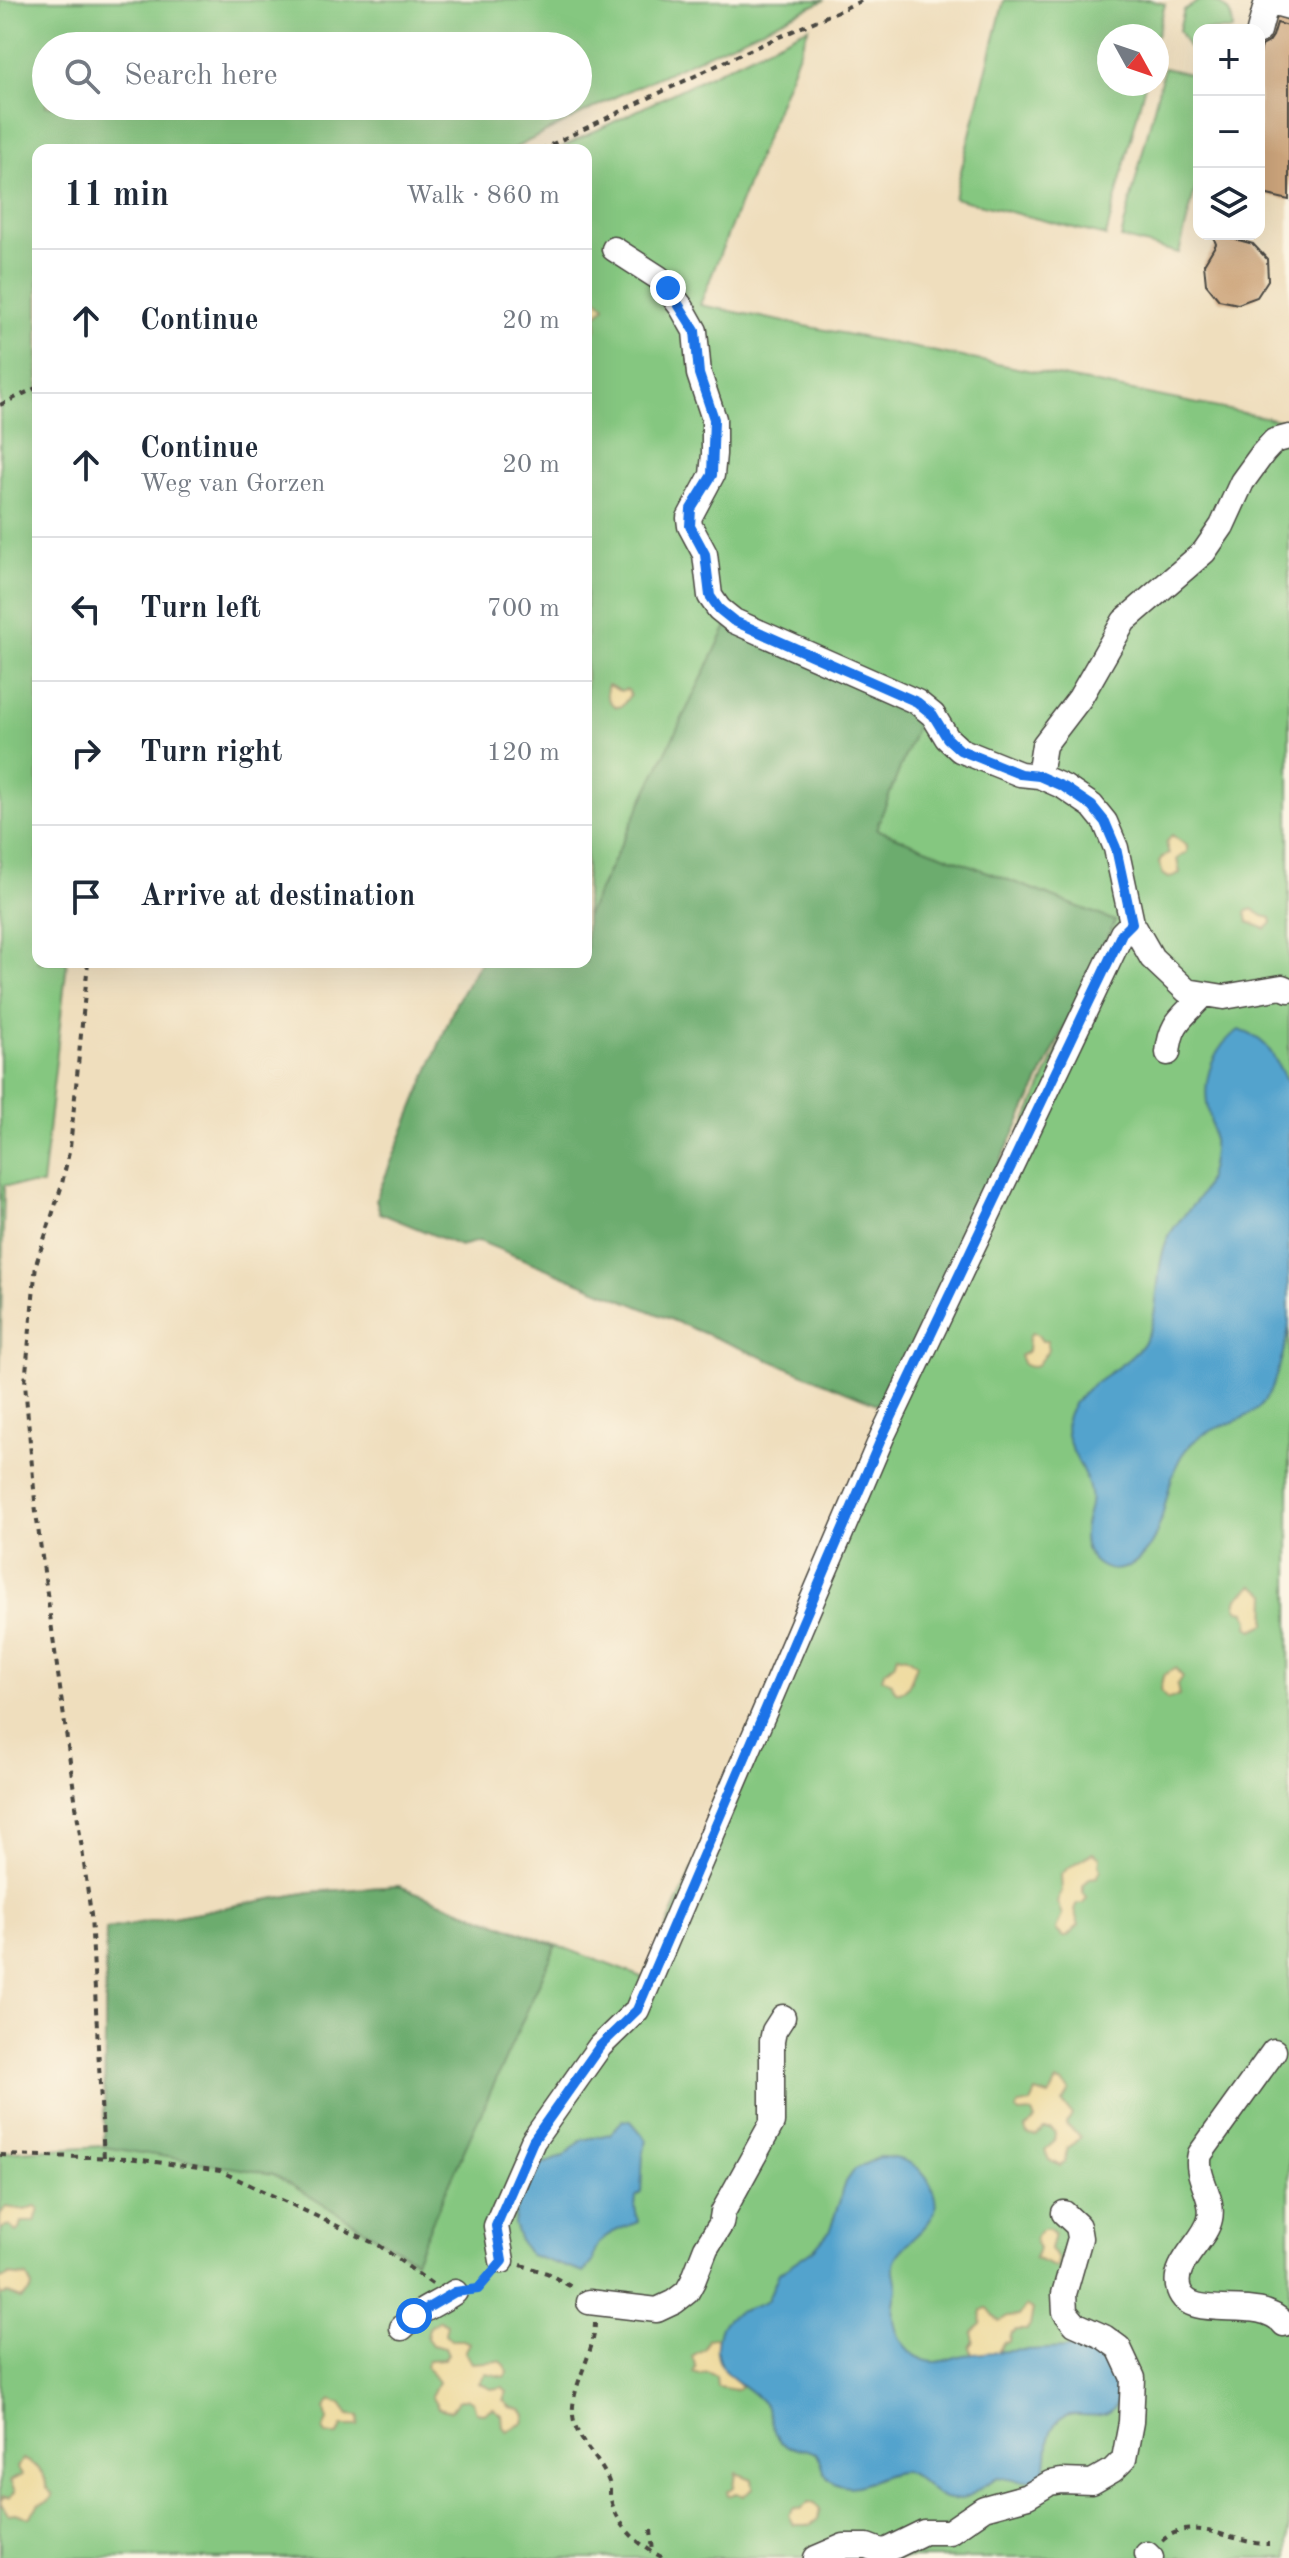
<!DOCTYPE html>
<meta charset="utf-8">
<style>
body{margin:0;font-family:"Old Standard TT",serif;background:#f2f2f3;color:#1f2937}
.controls{position:absolute;right:24px;top:24px;display:grid;overflow:hidden;border-radius:16px;box-shadow:0 8px 32px #0002}
.controls button{width:72px;height:72px;display:grid;place-items:center;padding:0;border:0;border-bottom:2px solid #e0e1e3;background:#fff;color:#1f2937;font:40px sans-serif}
.compass{position:absolute;left:1097px;top:24px;width:72px;height:72px;border-radius:50%;background:#fff;box-shadow:0 8px 32px #0002;rotate:130deg}
.stop{position:absolute;width:24px;height:24px;margin:-18px;border:6px solid #1a73e8;border-radius:50%;background:#fff}
.stop.end{background:#1a73e8;border-color:#fff;box-shadow:0 2px 8px #0008}
.list{margin:0;padding:0;list-style:none}
h2{display:flex;justify-content:space-between;align-items:center;height:104px;margin:0;padding:0 32px;font-size:34px}
h2 small{font-size:26px;font-weight:400;color:#747a83}
.list li{display:grid;grid-template-columns:52px 1fr auto;gap:24px;align-items:center;box-sizing:border-box;height:144px;padding:0 32px;border-top:2px solid #e0e1e3}
.list b{display:block;font-size:30px;white-space:nowrap}
.list p{margin:0;font-size:26px;white-space:nowrap;color:#747a83}
.list em{font-size:26px;font-style:normal;color:#747a83}
.icon{flex:none;width:44px;height:44px;fill:none;stroke:currentColor;stroke-width:2;stroke-linecap:round;stroke-linejoin:round}
.map{position:relative;flex:none;width:1289px;height:2558px;overflow:hidden}
.search{position:absolute;background:#fff;box-shadow:0 8px 32px #0002;left:32px;top:32px;width:560px;height:88px;display:flex;align-items:center;gap:20px;box-sizing:border-box;padding:0 28px;border-radius:44px;color:#747a83;font-size:30px}
.panel{position:absolute;background:#fff;box-shadow:0 8px 32px #0002;left:32px;top:144px;width:560px;height:824px;border-radius:16px}
.map>svg:first-child{display:block}
.green{fill:#85c780;stroke:#587956;stroke-width:2;fill-rule:evenodd}
.forest{fill:#6cac6e;stroke:#4c6c4c;stroke-width:2}
.sand{fill:#eeda9e;stroke:#8c8264;stroke-width:2}
.water{fill:#53a3cd;stroke:#3f677c;stroke-width:2}
.building{fill:#cda57b}
.lines{fill:none;stroke-linecap:round;stroke-linejoin:round}
.minor-casing{stroke:#484641;stroke-width:27}
.path{stroke:#484641;stroke-width:4;stroke-dasharray:6 6;stroke-linecap:butt}
.minor{stroke:#fff;stroke-width:24}
.route{stroke:#1a73e8;stroke-width:10}
</style>
<div class="map">
<svg width="1289" height="2558" viewBox="0 0 1289 2558">
<rect width="100%" height="100%" fill="#fcf5e5"/>
<filter id="ink" filterUnits="userSpaceOnUse"><feTurbulence type="fractalNoise" baseFrequency=".0125" numOctaves="2"/><feDisplacementMap in="SourceGraphic" scale="16" xChannelSelector="R" yChannelSelector="G"/><feConvolveMatrix kernelMatrix="1 2 1 2 8 2 1 2 1" color-interpolation-filters="sRGB"/></filter>
<filter id="wash" filterUnits="userSpaceOnUse"><feTurbulence type="fractalNoise" baseFrequency=".006" numOctaves="4" result="noise"/><feDisplacementMap in="SourceGraphic" scale="32" xChannelSelector="R" yChannelSelector="G"/><feGaussianBlur stdDeviation="1.8" result="paint"/><feColorMatrix in="noise" values="0 0 0 0 0 0 0 0 0 0 0 0 0 0 0 0 0 1.4 0 .05"/><feComposite in="paint" operator="in"/></filter>
<g filter="url(#wash)">
<rect width="100%" height="100%" fill="#efdebd"/>
<!-- green -->
<path class="green" d="M0 0H825L615 97 511 150H38V962H67L42 1185H4L0 1373ZM578 46V106H46V46Z
M1004 0H1150L1165 4 1157 36H1109V84H1145L1106 236 954 198Z
M1201 0C1221 0 1233 9 1233 30H1199V53L1188 47 1179 30 1184 10Z
M809 27 700 305 1289 422V2558H0V2152L104 2146 106 1929 310 1892 399 1886 644 1978 1115 921 875 829 729 624 586 917V150H556Z
M1164 68 1199 76V174L1179 253 1121 238Z"/>
<!-- forest -->
<path class="forest" d="M728 624 921 715 876 829 1115 921 884 1407 479 1241 460 1246 380 1213 376 1199 456 1003 480 962H586V917Z
M399 1886 556 1946 415 2260 273 2174 104 2147 106 1929 310 1892Z"/>
<!-- sand -->
<path class="sand" d="M586 296 597 298 605 306 596 316 597 327 592 335 595 349 586 353Z
M608 685 620 691 626 689 629 691 630 695 622 706 617 707C608 703 604 694 608 685Z
M1172 835 1187 846V852L1177 859 1180 873 1169 878 1163 874 1159 863 1161 858 1169 854 1166 843Z
M1252 909 1263 916 1271 918 1272 923 1266 929 1248 922 1246 912Z
M1032 1333 1037 1334 1042 1341H1047L1049 1349 1037 1365 1030 1367 1024 1365 1020 1356 1028 1351 1029 1337Z
M1253 1585 1267 1594 1266 1624 1253 1630 1248 1627 1249 1620 1245 1611 1239 1610 1236 1606 1238 1598Z
M897 1655 907 1657 917 1664C913 1674 909 1694 896 1692L891 1683 882 1678 884 1672 894 1664Z
M1175 1668 1183 1677 1177 1685 1179 1696 1167 1699 1160 1690 1163 1676Z
M1093 1853 1100 1858 1099 1865 1101 1870 1097 1877 1090 1878 1083 1886V1893L1087 1898 1083 1904H1077L1074 1910 1079 1925 1067 1937H1063L1056 1930 1062 1915 1057 1902 1062 1892 1061 1875C1068 1867 1084 1857 1093 1853Z
M1056 2082 1061 2083 1070 2091 1063 2103 1072 2115 1066 2125 1081 2137 1067 2148 1065 2162 1060 2166 1049 2160 1045 2150 1054 2142 1055 2133 1051 2129H1044L1036 2136 1028 2135 1026 2128 1035 2120 1032 2113 1019 2114 1016 2110 1019 2105 1031 2103 1036 2092 1049 2096Z
M35 2206 39 2208 35 2222H22L20 2229 16 2232 9 2226 0 2229V2218L6 2207 25 2210Z
M1043 2229H1049L1054 2233 1050 2250 1058 2259 1057 2268 1034 2258 1038 2249C1033 2241 1035 2235 1043 2229Z
M9 2275 27 2277 32 2287 31 2291 21 2299 8 2294 0 2296V2280Z
M1026 2306 1033 2309 1030 2326 1027 2330H1016L1010 2334 1009 2342 1003 2343 998 2353 972 2355 970 2347 974 2341 972 2332 981 2324C983 2318 978 2308 988 2308L999 2322 1008 2317 1019 2316Z
M439 2320 447 2324 445 2334 451 2340H463L470 2343 465 2352 471 2363 500 2361 505 2365 507 2373 504 2377 486 2373 479 2383 491 2389 503 2387 507 2392 503 2400 510 2407 521 2409 525 2414 523 2423 507 2431 503 2427 502 2415 493 2408 483 2413 476 2412 473 2402 467 2398 458 2401 451 2411 438 2408 431 2396 438 2382 426 2366 428 2360 444 2359 448 2355 445 2348 432 2345 427 2338 429 2328Z
M718 2337V2353L741 2386 736 2390 717 2387 716 2376 707 2372 700 2375 693 2373 696 2367 692 2356 704 2349 708 2339Z
M331 2400 341 2404 349 2415 359 2416 358 2426H342L338 2435H326L323 2429 327 2420 325 2408Z
M22 2459C34 2464 47 2473 46 2487L53 2495 49 2501 39 2504 29 2518 16 2513 8 2514 0 2502 3 2497H9L15 2492 10 2481 22 2475 17 2468Z
M736 2473 752 2479 753 2488 743 2496 737 2493 728 2496 727 2492 734 2487Z
M809 2502 815 2503 820 2509 818 2519 810 2525H794L789 2515 794 2508 801 2509Z"/>
<!-- water -->
<path class="water" d="M1239 1030C1274 1041 1272 1059 1289 1084 1289 1138 1289 1193 1289 1247 1289 1273 1289 1300 1289 1326 1287 1342 1275 1386 1265 1400 1243 1430 1206 1419 1182 1455 1161 1489 1168 1546 1129 1566 1106 1578 1083 1559 1084 1535 1084 1518 1094 1506 1089 1488 1083 1461 1055 1437 1071 1409 1088 1377 1127 1371 1145 1340 1161 1313 1154 1271 1167 1240 1176 1218 1200 1204 1207 1181 1211 1168 1214 1153 1213 1139 1213 1127 1209 1115 1207 1104 1203 1076 1215 1045 1239 1030Z
M623 2120 631 2121 647 2140 643 2153 641 2192 636 2197 635 2207 638 2222C616 2231 594 2235 593 2262L584 2273 530 2255 520 2241 514 2224 518 2196 534 2172 541 2165 564 2156 582 2140 610 2134Z
M879 2157C905 2157 927 2166 934 2194 936 2201 937 2210 932 2217 923 2233 905 2242 896 2258 891 2268 896 2277 897 2288 897 2294 894 2299 894 2305 891 2328 902 2351 924 2360 940 2366 950 2357 965 2355 1003 2350 1043 2350 1081 2347 1099 2349 1114 2363 1122 2379 1119 2438 1078 2404 1060 2419 1031 2443 1073 2495 998 2477 982 2485 969 2502 950 2500 932 2498 921 2473 903 2472 882 2471 861 2493 839 2485 818 2478 826 2461 815 2453 805 2446 791 2451 781 2442 770 2432 774 2416 764 2404 744 2379 707 2376 719 2333 726 2308 749 2312 767 2301L779 2273 814 2249 829 2232 846 2182 855 2169Z"/>
<g id="blocks">
<!-- building -->
<path class="building" d="M1277 23 1289 26V200L1259 193V57L1262 46 1269 42 1273 36Z
M1212 234H1229L1231 238 1253 244 1267 259 1268 280 1257 297 1238 304 1219 300 1206 284 1204 264 1216 244Z"/>
</g>
</g>
<g filter="url(#ink)">
<use href="#blocks" fill-opacity="0" stroke="#484641" stroke-width="2"/>
<g class="lines">
<defs>
<path id="minor" d="M1259 31 1267 1 1289 7
M614 249 659 278 682 308 695 331 699 374 714 419V454L712 475 689 518 690 526 705 554 710 596 719 609 734 621 917 702 933 715 947 738 960 750 1020 774 1039 776 1064 787 1092 806 1105 822 1116 848 1132 923
M1039 776 1044 745 1080 698 1124 621 1204 552 1222 526 1242 482 1263 453 1274 441 1289 437
M1168 1053C1171 1020 1183 1018 1204 994
M1274 2051 1200 2154C1194 2177 1215 2196 1210 2219 1205 2242 1170 2264 1179 2290 1191 2324 1259 2293 1284 2324
M502 2261 496 2226 533 2141 600 2046 637 2010 882 1437 1122 933 1132 923 1152 958 1187 991 1224 997 1282 987 1289 990
M589 2302 657 2310 674 2302 687 2292 693 2281 706 2248 721 2224 723 2212 772 2123V2041L774 2031 783 2017
M402 2328C421 2308 435 2306 455 2292
M1147 2554 1151 2558
M816 2558 844 2546H867L880 2551 887 2550 924 2532H949L984 2508 1028 2496 1050 2483 1061 2481 1092 2482 1113 2470 1124 2459 1131 2422 1133 2378 1119 2348 1104 2337 1075 2324 1065 2312 1064 2294 1080 2238 1078 2226 1064 2213"/>
</defs>
<!-- minor casing -->
<use href="#minor" class="minor-casing"/>
<!-- path -->
<path class="path" d="M540 150 743 53 863 0
M0 405 38 387
M88 962 70 1148 61 1188 36 1264 25 1383 36 1513 91 1915 104 2159
M0 2155 128 2158 220 2171 380 2246 432 2284
M521 2265 547 2273 575 2289
M474 2289H478L488 2277
M595 2322C595 2351 576 2377 573 2406 570 2438 599 2454 609 2482 611 2487 609 2494 611 2500 618 2527 640 2547 664 2558
M651 2530 653 2553
M1162 2541C1193 2513 1234 2545 1269 2544"/>
<!-- minor -->
<use href="#minor" class="minor"/>
</g>
</g>
<g class="lines" filter="url(#ink)">
<!-- route -->
<path class="route" d="M414 2316 455 2292 478 2289 502 2261 496 2226 533 2141 600 2046 637 2010 882 1437 1122 933 1132 923 1116 848 1105 822 1092 806 1064 787 1039 776 1020 774 960 750 947 738 933 715 917 702 734 621 719 609 710 596 705 554 690 526 691 509 712 475 714 419 699 374 695 331 668 288"/>
</g>
</svg>
<div class="controls">
<button>+</button>
<button>−</button>
<button><svg class="icon" aria-label="layers" viewBox="0 0 24 24"><path d="M12 4l9 5-9 5-9-5zM3 14l9 5 9-5"/></svg></button>
</div>
<svg class="compass" viewBox="-18 -18 36 36"><path d="M0-13l5 13h-10z" fill="#e53935"/><path d="M0 13l5-13h-10z" fill="#747a83"/></svg>
<div class="stop" style="left:414px;top:2316px"></div>
<div class="stop end" style="left:668px;top:288px"></div>
<div class="search"><svg class="icon" aria-label="search" viewBox="0 0 24 24"><circle cx="10" cy="10" r="6"/><path d="M15 15l6 6"/></svg>Search here</div>
<section class="panel">
<h2>11 min<small>Walk · 860 m</small></h2>
<ul class="list">
<li><svg class="icon" aria-label="ahead" viewBox="0 0 24 24"><path d="M12 20V5M6 11l6-6 6 6"/></svg><div><b>Continue</b></div><em>20 m</em></li>
<li><svg class="icon" aria-label="ahead" viewBox="0 0 24 24"><path d="M12 20V5M6 11l6-6 6 6"/></svg><div><b>Continue</b><p>Weg van Gorzen</p></div><em>20 m</em></li>
<li><svg class="icon" aria-label="left" viewBox="0 0 24 24"><path d="M17 20v-9H6M10 6l-5 5 5 5"/></svg><div><b>Turn left</b></div><em>700 m</em></li>
<li><svg class="icon" aria-label="right" viewBox="0 0 24 24"><path d="M7 20v-9h11M14 6l5 5-5 5"/></svg><div><b>Turn right</b></div><em>120 m</em></li>
<li><svg class="icon" aria-label="arrive" viewBox="0 0 24 24"><path d="M6 21V4h12l-3 4 3 4H6"/></svg><div><b>Arrive at destination</b></div></li>
</ul>
</section>
</div>
